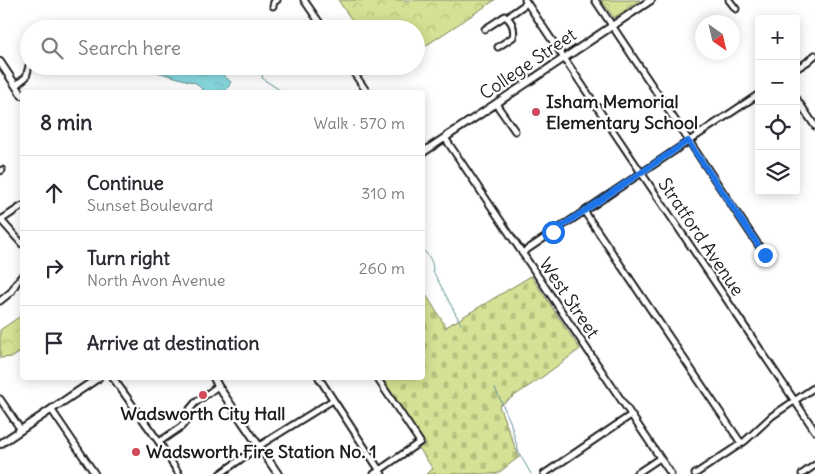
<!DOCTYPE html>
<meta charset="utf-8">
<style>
body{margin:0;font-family:Delius,sans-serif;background:#f7f7f7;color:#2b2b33}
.controls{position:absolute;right:15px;top:15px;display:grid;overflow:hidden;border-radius:5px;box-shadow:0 2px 12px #0003}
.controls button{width:45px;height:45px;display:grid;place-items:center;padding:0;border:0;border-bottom:1px solid #e1e1e2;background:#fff;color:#2b2b33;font:25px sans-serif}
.compass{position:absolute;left:695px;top:15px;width:45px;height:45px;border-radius:50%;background:#fff;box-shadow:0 2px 12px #0003;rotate:146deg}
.stop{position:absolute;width:15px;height:15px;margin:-11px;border:4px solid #1a73e8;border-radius:50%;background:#fff}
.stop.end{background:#1a73e8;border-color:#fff;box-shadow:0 1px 5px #0008}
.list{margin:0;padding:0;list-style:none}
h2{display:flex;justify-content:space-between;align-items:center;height:65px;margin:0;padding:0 20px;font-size:21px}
h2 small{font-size:16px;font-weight:400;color:#7c7c81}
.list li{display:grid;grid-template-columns:32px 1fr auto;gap:15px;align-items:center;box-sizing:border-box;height:75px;padding:0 20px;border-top:1px solid #e1e1e2}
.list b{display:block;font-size:19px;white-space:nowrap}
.list p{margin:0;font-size:16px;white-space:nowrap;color:#7c7c81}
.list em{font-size:16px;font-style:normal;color:#7c7c81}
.icon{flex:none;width:28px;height:28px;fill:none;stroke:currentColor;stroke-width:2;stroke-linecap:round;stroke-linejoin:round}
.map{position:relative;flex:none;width:815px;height:474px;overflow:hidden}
.search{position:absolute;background:#fff;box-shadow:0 2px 12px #0003;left:20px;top:20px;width:405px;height:55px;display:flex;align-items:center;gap:12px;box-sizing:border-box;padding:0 18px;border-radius:28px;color:#7c7c81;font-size:19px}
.panel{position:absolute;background:#fff;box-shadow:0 2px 12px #0003;left:20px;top:90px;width:405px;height:290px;border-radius:5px}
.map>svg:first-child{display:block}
.forest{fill:url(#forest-crowns);stroke:#787e58}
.cemetery{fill:url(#cemetery-stones);stroke:#787e58}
.water{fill:url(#water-ripples);stroke:#5e8f93}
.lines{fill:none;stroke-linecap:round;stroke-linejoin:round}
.stream{stroke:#5e8f93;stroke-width:1}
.minor-casing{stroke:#1c1c1c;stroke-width:9}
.major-casing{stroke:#1c1c1c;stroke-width:10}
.minor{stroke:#fff;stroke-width:5}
.major{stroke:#fff;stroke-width:6}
.route{stroke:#1a73e8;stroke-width:6}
.poi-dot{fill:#d1495b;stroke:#fff;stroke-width:2}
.labels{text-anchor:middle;stroke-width:4.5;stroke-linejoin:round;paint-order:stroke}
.street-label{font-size:18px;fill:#1c1c1c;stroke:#fff}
.poi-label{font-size:18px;font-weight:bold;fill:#1c1c1c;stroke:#fff;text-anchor:start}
</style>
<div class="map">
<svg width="815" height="474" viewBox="0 0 815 474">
<defs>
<pattern id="forest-crowns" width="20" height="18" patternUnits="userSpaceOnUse" patternTransform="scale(1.25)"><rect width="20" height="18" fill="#d5e194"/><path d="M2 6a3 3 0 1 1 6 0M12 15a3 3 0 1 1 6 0" fill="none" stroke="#b6c07f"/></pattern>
<pattern id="cemetery-stones" width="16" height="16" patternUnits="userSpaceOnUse" patternTransform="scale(1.25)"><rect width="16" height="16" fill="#d5e194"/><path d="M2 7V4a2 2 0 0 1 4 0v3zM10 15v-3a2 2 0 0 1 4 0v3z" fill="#b6c07f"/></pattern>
<pattern id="water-ripples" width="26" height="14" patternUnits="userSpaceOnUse" patternTransform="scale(1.25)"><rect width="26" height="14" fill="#8adbe2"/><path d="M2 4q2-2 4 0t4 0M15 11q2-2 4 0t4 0" fill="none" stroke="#76bbc1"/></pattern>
</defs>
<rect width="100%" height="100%" fill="#fff"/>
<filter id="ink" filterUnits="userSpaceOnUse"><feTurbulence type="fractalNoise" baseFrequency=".02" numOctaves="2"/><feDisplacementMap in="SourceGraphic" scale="10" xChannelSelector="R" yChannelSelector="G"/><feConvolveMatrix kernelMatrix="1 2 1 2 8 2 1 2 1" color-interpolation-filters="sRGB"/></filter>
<g filter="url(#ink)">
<!-- forest -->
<path class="forest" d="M338 0H495L416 52V29H358Z
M601 0H640L614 18Z
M22 315V351L13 357 0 358V330Z"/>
<!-- cemetery -->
<path class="cemetery" d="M531 276 580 349 541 378 499 406 519 457 497 474H426L433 469 419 448 425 444 382 378H422L423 290 446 327Z"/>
<!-- water -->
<path class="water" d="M136 66H220L221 73 231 82 226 91 205 92 196 83Z"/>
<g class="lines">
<!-- stream -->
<path class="stream" d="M266 66 262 77 263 79 283 92
M422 249C429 256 433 261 433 271L461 324
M495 388 510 421 519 453 531 474"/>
<defs>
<path id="minor" d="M304 0 324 29
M525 0 815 431
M595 0 765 255
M729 0 736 9
M273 6 274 2 277 0
M507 17 527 3
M485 29 505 16C512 21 515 28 513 37L498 47
M349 66 367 92
M796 69 807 62 815 55
M16 85 26 77 29 66
M796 98 815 126
M496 104 515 131
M445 138 671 474
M0 171 2 170
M584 211 741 443
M0 219 22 244
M1 220 22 206
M522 253 759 94
M0 301 11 292 17 282 22 276
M113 378 159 442 179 474
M319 378 382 474
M0 399 21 430
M51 409 95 474
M159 442 181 427 188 419 190 409 195 403 218 386
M220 474 259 446 333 400
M374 474 420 442 377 378
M544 474 631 415
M636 474 660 458
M695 474 745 441 772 416 815 387
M802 474 815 465"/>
<path id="major" d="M0 62 22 95
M422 153 651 0
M214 378 218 386 278 474
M0 444 98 378"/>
</defs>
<!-- minor casing -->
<use href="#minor" class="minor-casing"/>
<!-- major casing -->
<use href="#major" class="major-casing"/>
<!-- minor -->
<use href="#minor" class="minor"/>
<!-- major -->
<use href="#major" class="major"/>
</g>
</g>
<g class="lines" filter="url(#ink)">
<!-- route -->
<path class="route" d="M553 232 688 141 765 255"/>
</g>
<!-- markers -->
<g class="poi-dot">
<circle cx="536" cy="112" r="5"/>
<circle cx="203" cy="395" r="5"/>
<circle cx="136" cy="452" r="5"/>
</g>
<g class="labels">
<!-- street labels -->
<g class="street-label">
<text transform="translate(528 64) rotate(-34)" y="6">College Street</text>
<text transform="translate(701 237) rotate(56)" y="6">Stratford Avenue</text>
<text transform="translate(569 298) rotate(56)" y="6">West Street</text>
</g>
<!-- poi labels -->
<g class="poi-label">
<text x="546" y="108">Isham Memorial<tspan x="546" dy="21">Elementary School</tspan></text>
<text x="203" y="420" text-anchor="middle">Wadsworth City Hall</text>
<text x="146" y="458">Wadsworth Fire Station No. 1</text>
</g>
</g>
</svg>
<div class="controls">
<button>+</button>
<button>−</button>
<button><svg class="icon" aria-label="locate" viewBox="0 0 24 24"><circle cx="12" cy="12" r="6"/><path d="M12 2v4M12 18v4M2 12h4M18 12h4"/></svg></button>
<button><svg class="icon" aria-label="layers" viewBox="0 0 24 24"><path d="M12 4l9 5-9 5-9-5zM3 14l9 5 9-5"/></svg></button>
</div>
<svg class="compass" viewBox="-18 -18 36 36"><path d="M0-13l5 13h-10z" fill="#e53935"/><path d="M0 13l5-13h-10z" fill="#7c7c81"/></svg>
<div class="stop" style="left:553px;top:232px"></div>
<div class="stop end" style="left:765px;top:255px"></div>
<div class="search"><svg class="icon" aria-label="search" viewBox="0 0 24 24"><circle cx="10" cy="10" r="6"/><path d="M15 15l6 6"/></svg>Search here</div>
<section class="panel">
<h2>8 min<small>Walk · 570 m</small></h2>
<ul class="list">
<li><svg class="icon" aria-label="ahead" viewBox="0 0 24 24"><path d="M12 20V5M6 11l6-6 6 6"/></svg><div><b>Continue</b><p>Sunset Boulevard</p></div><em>310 m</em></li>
<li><svg class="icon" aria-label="right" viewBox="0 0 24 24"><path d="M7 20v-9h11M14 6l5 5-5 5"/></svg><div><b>Turn right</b><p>North Avon Avenue</p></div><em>260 m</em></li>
<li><svg class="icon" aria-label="arrive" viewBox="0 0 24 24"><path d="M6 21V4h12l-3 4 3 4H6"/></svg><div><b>Arrive at destination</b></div></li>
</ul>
</section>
</div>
